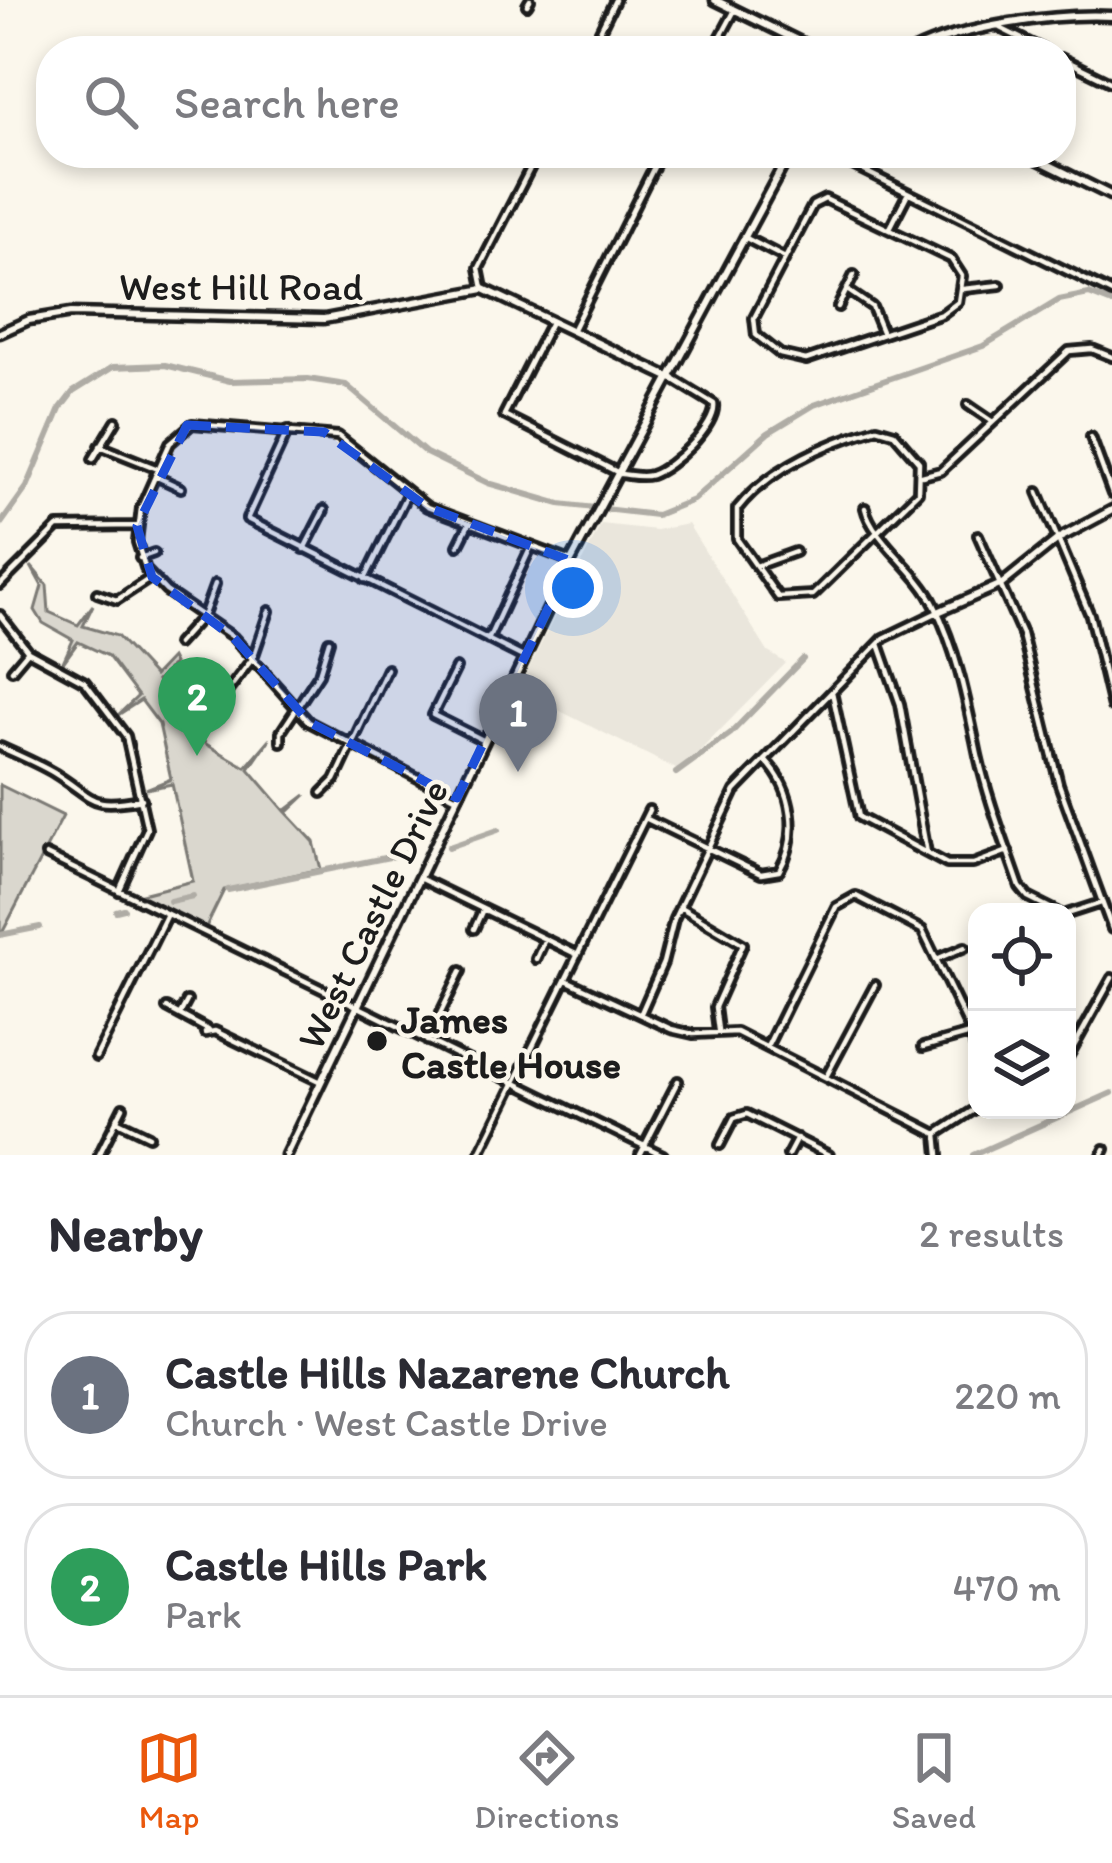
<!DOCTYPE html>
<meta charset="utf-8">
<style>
body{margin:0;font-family:Itim,sans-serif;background:#f2f2f3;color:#2b2b33}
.controls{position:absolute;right:36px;bottom:36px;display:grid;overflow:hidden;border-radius:24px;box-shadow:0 6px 18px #0003}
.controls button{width:108px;height:108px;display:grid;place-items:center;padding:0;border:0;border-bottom:3px solid #e1e1e2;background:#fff;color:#2b2b33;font:60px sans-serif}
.you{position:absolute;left:573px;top:588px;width:42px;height:42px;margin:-30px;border:9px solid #fff;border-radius:50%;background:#1a73e8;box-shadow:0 0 0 18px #1a73e833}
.badge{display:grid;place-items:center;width:78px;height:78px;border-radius:50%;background:#ea580c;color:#fff;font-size:39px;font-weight:700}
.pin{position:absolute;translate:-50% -99px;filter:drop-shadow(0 3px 6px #0008)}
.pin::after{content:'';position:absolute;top:63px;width:42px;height:36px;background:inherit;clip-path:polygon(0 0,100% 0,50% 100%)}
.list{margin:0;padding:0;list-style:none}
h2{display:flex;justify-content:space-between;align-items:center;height:156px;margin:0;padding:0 48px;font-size:51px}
h2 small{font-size:39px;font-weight:400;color:#7c7c81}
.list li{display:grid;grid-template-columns:78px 1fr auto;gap:36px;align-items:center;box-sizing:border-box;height:168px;margin:0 24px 24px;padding:0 24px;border:3px solid #e1e1e2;border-radius:48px}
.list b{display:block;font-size:45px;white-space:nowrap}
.list p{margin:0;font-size:39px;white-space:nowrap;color:#7c7c81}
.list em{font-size:39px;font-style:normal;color:#7c7c81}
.icon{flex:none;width:66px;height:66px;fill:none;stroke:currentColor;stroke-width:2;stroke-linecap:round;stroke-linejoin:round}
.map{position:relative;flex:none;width:1112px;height:1155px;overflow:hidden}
.search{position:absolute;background:#fff;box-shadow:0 6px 18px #0003;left:36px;right:36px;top:36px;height:132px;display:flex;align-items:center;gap:30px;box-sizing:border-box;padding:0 42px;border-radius:48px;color:#7c7c81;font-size:45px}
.sheet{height:540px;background:#fff}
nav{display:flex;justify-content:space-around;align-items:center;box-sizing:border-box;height:168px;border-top:3px solid #e1e1e2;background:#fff;font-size:33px;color:#7c7c81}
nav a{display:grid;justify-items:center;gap:6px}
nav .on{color:#ea580c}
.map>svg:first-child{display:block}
.built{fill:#eae6dc}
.green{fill:#dad7ce;stroke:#7b7a75;stroke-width:3}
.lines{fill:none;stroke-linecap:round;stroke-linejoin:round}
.canal{stroke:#afaca5;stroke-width:6}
.minor-casing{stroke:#1c1c1c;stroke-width:14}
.tertiary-casing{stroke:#1c1c1c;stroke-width:15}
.minor{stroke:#fbf7ec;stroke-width:4.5}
.tertiary{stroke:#fbf7ec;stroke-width:6}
.marked{fill:#1d4ed8;fill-opacity:0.2;stroke:#1d4ed8;stroke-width:9;stroke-dasharray:24 15;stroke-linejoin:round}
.poi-dot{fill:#1c1c1c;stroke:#fbf7ec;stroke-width:4.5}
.labels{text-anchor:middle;stroke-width:9;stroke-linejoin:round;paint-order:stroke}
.street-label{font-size:39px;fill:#1c1c1c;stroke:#fbf7ec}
.poi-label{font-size:39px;font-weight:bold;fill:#1c1c1c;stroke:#fbf7ec;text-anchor:start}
</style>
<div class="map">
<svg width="1112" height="1155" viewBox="0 0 1112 1155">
<rect width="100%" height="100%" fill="#fbf7ec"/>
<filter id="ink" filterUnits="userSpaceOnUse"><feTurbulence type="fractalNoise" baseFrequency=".00833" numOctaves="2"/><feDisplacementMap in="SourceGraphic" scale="24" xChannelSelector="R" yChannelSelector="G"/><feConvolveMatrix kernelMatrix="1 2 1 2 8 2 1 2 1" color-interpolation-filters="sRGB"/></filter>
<g filter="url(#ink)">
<!-- built -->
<path class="built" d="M601 524 656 530 688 524 768 652 786 663 680 771 518 690Z"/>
<!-- green -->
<path class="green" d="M31 566 47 585 49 612 78 625 93 605 83 626 117 636 154 676 171 658 174 664 157 681 182 714 207 697 185 718 206 744 246 767 270 739 249 769 285 811 306 795 287 813 314 842 321 869 224 890 206 927 138 895 193 881 172 784 146 789 171 779 159 724 141 700 118 715 138 696 108 656 78 642 62 664 73 640 43 623 35 610 42 586Z
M0 785 63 816 0 937Z"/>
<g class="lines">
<!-- canal -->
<path class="canal" d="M0 525 27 487 60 409 73 392 113 367 165 365 230 381 308 379 346 385 426 453 488 483 560 504 656 515 693 500 768 433 814 405 983 346 1059 300 1089 294 1112 303
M676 773 731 733 803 659
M449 847 498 830
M228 890 409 853
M170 901 193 896
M116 911 124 909
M0 935 40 927
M973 1155 1112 1093"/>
<defs>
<path id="minor" d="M527 5 530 0
M1000 28 1046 51
M590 51 615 0
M713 51 735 10
M1061 58 1112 83
M828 153 1112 293
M825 199 951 259 962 276 958 302 942 314 806 360 780 354 756 335 754 318 813 205Z
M890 228 908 193
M746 238 785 258
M483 288 479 268 538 153
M963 289 1000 285
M847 290 872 307 883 334
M838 307 854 275
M551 322 504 415 621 474C631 475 641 478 651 475 672 468 717 426 714 404L673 379
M573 329 661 153
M968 405 993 422
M877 428 894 433 919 462 918 492 813 595 778 597 737 539V509C770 467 828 443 877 428Z
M288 430 247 519 523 657
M1091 437 1112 494
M100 446 158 469
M93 459 116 421
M155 476 181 488
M922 476 941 471 1069 351 1092 349 1112 357
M1038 492 1090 615 1112 707
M865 508C872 539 919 572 934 604 958 653 967 703 978 755 988 800 1005 843 1020 887L1028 897 1058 912
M978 535 1022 634 1059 784 1112 929
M458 546 469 524
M304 549 324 510
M140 558 154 553
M756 566 795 552
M365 579 405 498
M0 585 58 527 137 526
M97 593 117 600 152 577
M0 615 28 651 85 682 126 736 147 829 119 891
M488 640 531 547
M177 644 204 614 215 584
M879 644 900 704 927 853
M456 668 433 715 483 740
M12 670 28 651
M832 692 859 817 947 864H973L1008 851
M221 700 253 658 269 611
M281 742V732L319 674 329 641
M0 747C18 755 37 763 54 773 96 799 88 809 142 799
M322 793 335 780 387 669
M457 798 309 722 233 637 166 591 146 570 137 542 141 508 170 443 192 424 338 436 427 507 571 561
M645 818 761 874 779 871C800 835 794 790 765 760
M46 855 663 1155
M421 879 578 955
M680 907 743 944 715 1007 718 1030
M1067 914 1101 903
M474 929 483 909
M939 958 965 947
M536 959 545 939
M566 980 671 1029 693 1034 736 1032 937 1134
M167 1008 208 1030
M641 1013 663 963 674 919 735 791 884 638 938 612
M180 1014 187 1001
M205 1033 215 1031 321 1082
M427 1041 461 971
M767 1047 836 907 856 896 922 930 972 1034 977 1058
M923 1047 977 1032
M96 1057 167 914
M1067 1059 1112 978
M827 1075 875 985
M116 1120 149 1136
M720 1145 734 1118 747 1114 829 1155
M99 1155 123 1107
M479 1155 649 810
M640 1155 678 1081
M788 1155 797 1138
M939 1155 937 1134 977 1108
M1102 1155 1105 1149"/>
<path id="tertiary" d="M715 0 819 51
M913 51C963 26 1057 13 1112 16
M1025 153 1112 196
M0 333 29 320 71 313 324 319 484 289 673 379
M938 612 1002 584 1058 539 1112 510
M286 1155 571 561 790 153"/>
</defs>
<!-- minor casing -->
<use href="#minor" class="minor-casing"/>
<!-- tertiary casing -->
<use href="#tertiary" class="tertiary-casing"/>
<!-- minor -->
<use href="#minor" class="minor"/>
<!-- tertiary -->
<use href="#tertiary" class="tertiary"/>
</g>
</g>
<!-- marked area -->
<path class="marked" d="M187 425 324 432 427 507 571 561 457 798 309 722 233 637 152 577 137 526Z"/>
<!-- markers -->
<circle class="poi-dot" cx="377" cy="1041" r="12"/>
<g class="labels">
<!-- street labels -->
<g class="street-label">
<text x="241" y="300">West Hill Road</text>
<text transform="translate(372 914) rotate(-64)" y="14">West Castle Drive</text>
</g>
<!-- poi labels -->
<g class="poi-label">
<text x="401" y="1033">James<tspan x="401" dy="45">Castle House</tspan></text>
</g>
</g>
</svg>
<div class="controls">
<button><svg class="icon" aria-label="locate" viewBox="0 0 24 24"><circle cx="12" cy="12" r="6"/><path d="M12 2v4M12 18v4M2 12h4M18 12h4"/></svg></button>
<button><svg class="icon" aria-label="layers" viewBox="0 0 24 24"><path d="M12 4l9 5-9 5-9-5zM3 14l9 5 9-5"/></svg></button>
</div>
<div class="you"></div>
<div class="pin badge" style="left:518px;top:772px;background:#6b7280">1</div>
<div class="pin badge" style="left:197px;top:756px;background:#2e9e5b">2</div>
<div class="search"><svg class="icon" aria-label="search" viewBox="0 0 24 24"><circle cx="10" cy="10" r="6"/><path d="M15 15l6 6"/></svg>Search here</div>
</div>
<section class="sheet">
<h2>Nearby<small>2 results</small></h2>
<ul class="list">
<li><span class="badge" style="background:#6b7280">1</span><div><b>Castle Hills Nazarene Church</b><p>Church · West Castle Drive</p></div><em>220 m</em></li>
<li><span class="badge" style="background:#2e9e5b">2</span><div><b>Castle Hills Park</b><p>Park</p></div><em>470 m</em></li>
</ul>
</section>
<nav>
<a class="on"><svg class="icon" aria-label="map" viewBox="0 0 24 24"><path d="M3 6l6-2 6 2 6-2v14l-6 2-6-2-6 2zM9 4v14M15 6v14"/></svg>Map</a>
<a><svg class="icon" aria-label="directions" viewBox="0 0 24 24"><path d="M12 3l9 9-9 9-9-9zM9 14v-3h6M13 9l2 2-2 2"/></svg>Directions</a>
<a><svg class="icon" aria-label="saved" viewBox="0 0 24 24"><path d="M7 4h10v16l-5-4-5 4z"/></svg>Saved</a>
</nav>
